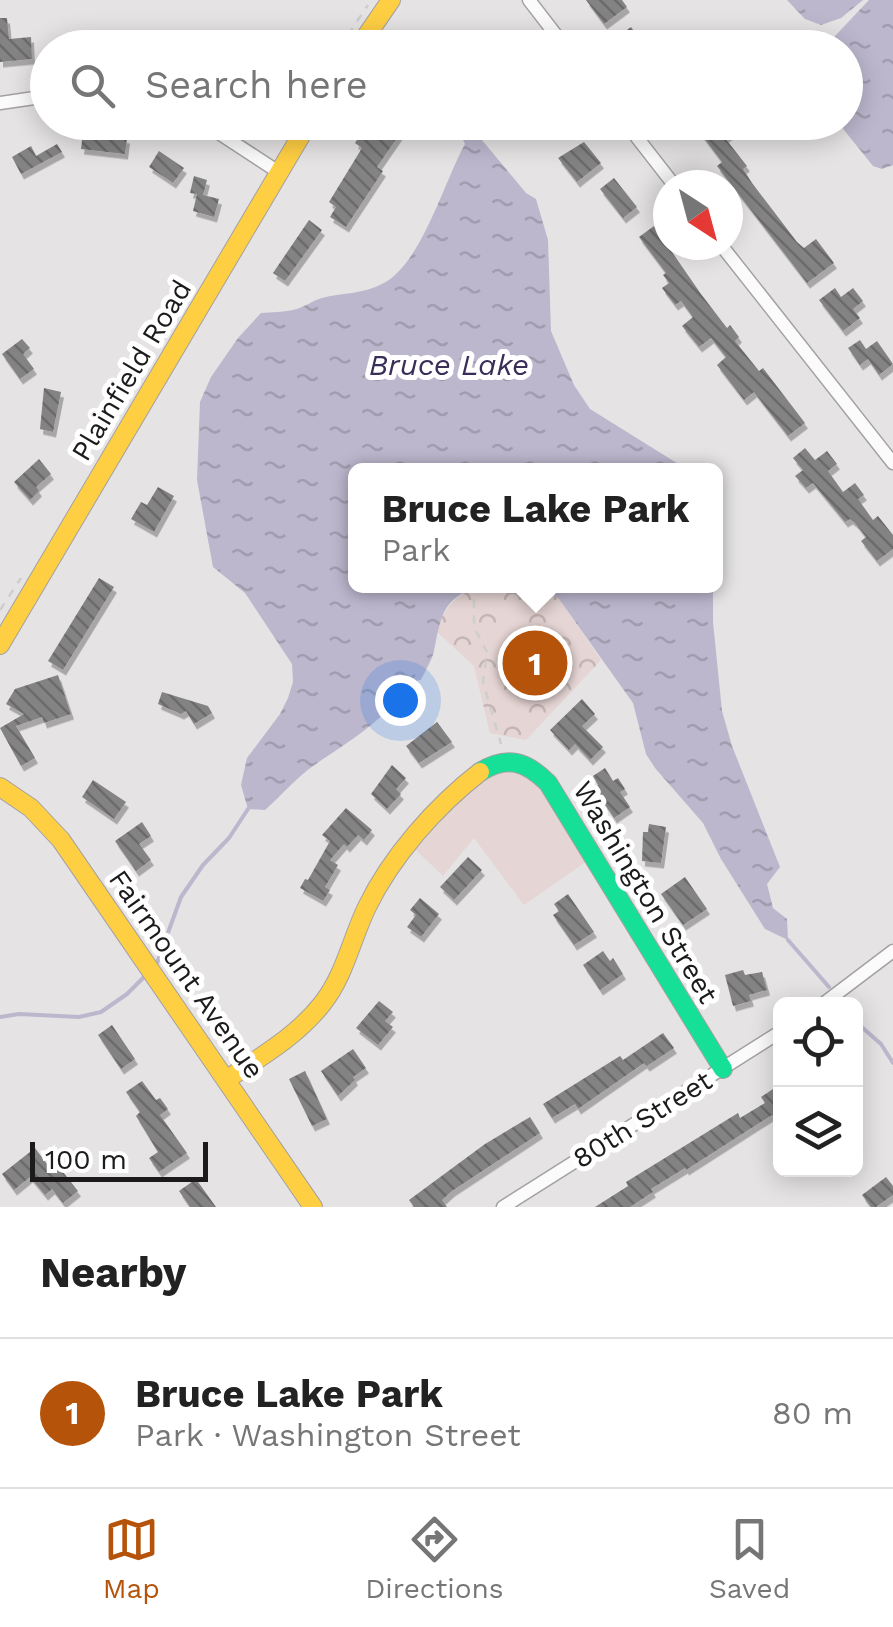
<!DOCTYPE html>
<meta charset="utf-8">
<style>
body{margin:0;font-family:"Work Sans",sans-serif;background:#f6f6f6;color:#222}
.controls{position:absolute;right:30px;bottom:30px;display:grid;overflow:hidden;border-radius:15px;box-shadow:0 5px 25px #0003}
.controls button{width:90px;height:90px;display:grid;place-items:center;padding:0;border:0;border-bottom:2px solid #e0e0e0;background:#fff;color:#222;font:50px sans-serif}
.compass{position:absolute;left:653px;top:170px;width:90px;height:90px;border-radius:50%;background:#fff;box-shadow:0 5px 25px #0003;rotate:144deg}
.scale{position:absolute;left:30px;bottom:25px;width:178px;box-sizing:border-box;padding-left:10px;border:5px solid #1c1a1b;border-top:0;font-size:28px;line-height:35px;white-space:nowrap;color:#1c1a1b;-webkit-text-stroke:8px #fff;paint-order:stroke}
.you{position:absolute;left:400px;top:700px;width:35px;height:35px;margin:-25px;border:8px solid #fff;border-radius:50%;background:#1a73e8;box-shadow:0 0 0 15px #1a73e833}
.badge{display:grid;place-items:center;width:65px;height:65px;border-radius:50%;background:#b45309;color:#fff;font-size:32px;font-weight:700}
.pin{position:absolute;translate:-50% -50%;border:5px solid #fff;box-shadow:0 2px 10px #0006}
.popup{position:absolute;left:348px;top:463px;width:375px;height:130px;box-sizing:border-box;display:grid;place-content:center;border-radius:15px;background:#fff;filter:drop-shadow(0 2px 8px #0005);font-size:32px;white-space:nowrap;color:#767676}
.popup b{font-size:38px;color:#222}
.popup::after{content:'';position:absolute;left:50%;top:100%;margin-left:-20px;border:20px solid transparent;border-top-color:#fff}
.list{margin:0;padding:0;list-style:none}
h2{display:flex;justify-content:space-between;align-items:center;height:130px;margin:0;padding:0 40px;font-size:42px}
h2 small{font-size:32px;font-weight:400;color:#767676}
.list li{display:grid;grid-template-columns:65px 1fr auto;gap:30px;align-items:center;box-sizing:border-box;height:150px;padding:0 40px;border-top:2px solid #e0e0e0}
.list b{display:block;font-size:38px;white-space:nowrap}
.list p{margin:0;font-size:32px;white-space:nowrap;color:#767676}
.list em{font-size:32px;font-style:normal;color:#767676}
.icon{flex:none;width:55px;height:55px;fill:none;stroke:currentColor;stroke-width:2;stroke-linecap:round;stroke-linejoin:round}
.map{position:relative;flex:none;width:893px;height:1207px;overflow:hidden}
.search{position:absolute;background:#fff;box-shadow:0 5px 25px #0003;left:30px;right:30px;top:30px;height:110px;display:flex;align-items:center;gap:25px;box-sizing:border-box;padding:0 35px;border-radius:55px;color:#767676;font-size:38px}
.sheet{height:280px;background:#fff}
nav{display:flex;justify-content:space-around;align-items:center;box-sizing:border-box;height:140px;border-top:2px solid #e0e0e0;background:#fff;font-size:28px;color:#767676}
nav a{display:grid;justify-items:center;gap:5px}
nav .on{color:#b45309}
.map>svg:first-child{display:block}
.green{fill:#e5d5d4}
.park{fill:url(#park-crowns)}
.water{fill:url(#water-ripples)}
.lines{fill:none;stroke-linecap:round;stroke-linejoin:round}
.stream{stroke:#bcb7cd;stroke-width:4}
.building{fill:url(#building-back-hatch);filter:url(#shadow)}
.street-casing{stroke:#a3a1a2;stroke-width:15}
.fast-casing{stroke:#a3a1a2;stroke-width:20}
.slow-casing{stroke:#a3a1a2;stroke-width:20}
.path{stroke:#cecece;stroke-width:2.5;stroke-dasharray:8 8;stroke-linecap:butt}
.street{stroke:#fbfbfb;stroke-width:12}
.fast{stroke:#16e098;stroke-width:18}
.slow{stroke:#ffcf43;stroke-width:18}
.labels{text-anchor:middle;stroke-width:10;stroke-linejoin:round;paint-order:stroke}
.street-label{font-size:28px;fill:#1c1a1b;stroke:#fff}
.water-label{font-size:30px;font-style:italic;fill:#3a2d58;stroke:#fff}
</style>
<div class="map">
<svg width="893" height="1207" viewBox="0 0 893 1207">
<defs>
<pattern id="park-crowns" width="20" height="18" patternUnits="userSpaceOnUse" patternTransform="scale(2.5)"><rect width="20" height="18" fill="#e5d5d4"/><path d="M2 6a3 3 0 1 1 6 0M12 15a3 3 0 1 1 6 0" fill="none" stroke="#c4b6b5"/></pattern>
<pattern id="water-ripples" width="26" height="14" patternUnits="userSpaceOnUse" patternTransform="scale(2.5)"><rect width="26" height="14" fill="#bcb7cd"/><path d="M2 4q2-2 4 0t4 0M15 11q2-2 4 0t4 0" fill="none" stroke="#a19daf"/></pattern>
<pattern id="building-back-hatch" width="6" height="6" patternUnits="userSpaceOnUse" patternTransform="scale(2.5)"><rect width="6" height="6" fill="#848383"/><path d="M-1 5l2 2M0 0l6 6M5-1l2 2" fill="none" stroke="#6b6a6a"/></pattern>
<filter id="shadow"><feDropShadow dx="3" dy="5.5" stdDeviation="0" flood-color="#0004"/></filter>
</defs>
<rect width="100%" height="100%" fill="#e5e3e4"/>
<!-- green -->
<path class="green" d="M509 770C549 776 568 831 587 861L524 905 474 838 443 876 416 850C439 825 475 773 509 770Z"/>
<!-- park -->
<path class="park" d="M481 586 546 587 559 599 601 660 526 740 490 733 474 666 435 630C445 608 457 593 481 586Z"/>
<!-- water -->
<path class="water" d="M787 0H863L841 18 821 25 805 19Z
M869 0H893V165L882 169 873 166 840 125 839 123 846 122V48L833 47 835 36Z
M455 123 472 128 526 193 536 199 548 240 551 331 574 385 590 409 688 470H355V586H481C442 597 441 616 434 651 432 660 425 671 421 680L409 682C389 719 346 743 313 766 296 778 281 796 265 810L248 809 241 785 247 758 280 714 288 698 293 682 292 664 245 593 213 567 197 480 200 402 211 377 238 338 261 313C272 312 283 312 293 310 303 308 312 301 322 298 341 293 363 294 382 284 421 265 443 184 465 144Z
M543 586H713V622L722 711 732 746 780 867 767 884 773 908 787 919 788 940 765 929 721 859 703 823 655 768 646 754 633 703 559 599Z"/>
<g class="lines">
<!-- stream -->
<path class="stream" d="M788 940 829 987
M157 963 181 897 203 865 229 838 248 809
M0 1017 19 1014 79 1017 101 1012 127 994 146 975
M856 1022 881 1044 893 1063"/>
</g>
<!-- building -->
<path class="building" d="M586 0H622L627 7 604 24Z
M0 18H7L9 39 31 37 32 59 0 62Z
M631 27 637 35 643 31 650 41 660 34 666 42 660 48H623L616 38Z
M389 122H408L377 167 383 171 346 227 330 217 336 207 329 202 362 148 355 143 364 128 379 138Z
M692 122H745L725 138 747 166 743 169 752 183 797 242 804 248 816 239 834 263 807 283 717 166 722 162Z
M83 133 127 138 125 154 81 149Z
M584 142 601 163 577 182 558 158Z
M57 144 62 152 21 174 12 157 31 146 36 156Z
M159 151 184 168 173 183 149 167Z
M194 176 207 180 203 195 219 199 214 217 193 211 197 194 190 193Z
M614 178 637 207 623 218 600 189Z
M309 220 322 230 285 281 273 273Z
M654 226 701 294 727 328 730 325 739 337 735 341 759 371 763 368 805 423 788 436 754 392 744 400 717 365 726 357 711 338 699 347 682 326 693 317 681 301 675 305 662 288 669 283 663 275 666 273 639 237Z
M835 288 841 297 853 288 863 301 853 309 860 318 843 331 819 300Z
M22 339 30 348 23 354 34 369 20 379 2 354Z
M860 340 866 349 877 341 893 364 879 375 868 359 860 365 848 348Z
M44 388 61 392 53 432 40 429Z
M805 448 815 460 827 451 837 464 828 471 843 492 855 483 864 495 858 499 873 520 878 516 893 535V549L877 561 861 541 866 537 855 523 850 519 845 522 813 483 806 488 795 476 803 470 793 458Z
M39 459 51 474 36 487 39 491 30 500 14 482Z
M158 487 174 496 154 532 131 519 141 502 147 505Z
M99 578 114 587 63 670 48 661Z
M58 675 71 714 44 723 42 717 16 726 35 758 21 766 0 728 24 714 6 704 15 689Z
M162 692 208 706 212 713 194 724 186 711 181 714 158 704Z
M582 699 595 714 582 726 603 747 590 760 575 744 569 750 550 730Z
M437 722 452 742 419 763 406 746Z
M392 765 406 778 396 789 401 794 387 809 371 794Z
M605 768 613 781 618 778 625 789 620 792 630 807 614 818 594 788 598 785 593 776Z
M93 780 126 802 114 819 82 797Z
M346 808 372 830 364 840 358 835 347 847 344 844 330 860 338 865 325 887 330 890 323 901 300 888 305 879 308 880 330 841 322 835Z
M142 822 151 836 139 844 151 860 136 871 115 841Z
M649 824 666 827 661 863 642 861 643 832H648Z
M468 857 482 870 454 900 440 887Z
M685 877 707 909 683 925 661 894Z
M568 894 594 932 574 945 553 915 559 911 554 904Z
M420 898 439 914 421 937 407 927 416 915 410 910Z
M603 951 610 961 613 958 623 974 600 990 583 965Z
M743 970 745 975 762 972 767 990 749 995 751 1001 733 1006 725 975Z
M379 1001 393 1012 385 1021 393 1027 378 1045 356 1028Z
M112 1025 135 1059 121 1069 98 1035Z
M663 1033 674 1048 647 1066 644 1063 578 1109 575 1104 552 1118 543 1104 620 1056 623 1060Z
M353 1049 366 1068 353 1077 355 1080 338 1096 321 1071Z
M305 1071 327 1119 312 1126 289 1079Z
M142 1081 156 1100 160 1098 168 1109 160 1115 187 1153 159 1172 149 1158 158 1152 136 1116 140 1112 126 1092Z
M776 1087 780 1094V1128L772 1115 686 1170 685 1168 651 1189 653 1192 630 1207H595L628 1186 626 1182 738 1113 740 1118 765 1103 761 1097Z
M530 1117 540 1133 452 1191 442 1200 447 1207H414L409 1200 485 1144Z
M35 1148 53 1172 59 1167 78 1191 63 1203 52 1189 45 1195 30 1177 14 1190 2 1174Z
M886 1177 893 1186V1195L876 1207H871L862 1195Z
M196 1179 216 1207H190L179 1191Z"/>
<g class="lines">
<defs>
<path id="street" d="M529 0 566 48
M0 103 48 96
M202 122 280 173
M625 122 674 185
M721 245 893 463
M823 1004 893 951
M503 1207 780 1032"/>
<path id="fast" d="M480 772C507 755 526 761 548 783L723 1069"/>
<path id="slow" d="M358 48 391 0
M0 645 309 122
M0 787 31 808 61 840 313 1207
M226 1080C260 1057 296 1037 322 1004 345 975 351 940 367 907 391 857 436 806 480 772"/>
</defs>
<!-- street casing -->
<use href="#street" class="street-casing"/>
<!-- fast casing -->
<use href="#fast" class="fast-casing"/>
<!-- slow casing -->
<use href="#slow" class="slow-casing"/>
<!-- path -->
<path class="path" d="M339 48 368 5
M466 586 474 598V627L487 652 483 682 501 744
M0 610 21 578"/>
<!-- street -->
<use href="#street" class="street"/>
<!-- fast -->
<use href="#fast" class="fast"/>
<!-- slow -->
<use href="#slow" class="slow"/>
</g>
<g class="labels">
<!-- street labels -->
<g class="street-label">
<text transform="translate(131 370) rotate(-59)" y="10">Plainfield Road</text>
<text transform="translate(646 892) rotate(59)" y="10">Washington Street</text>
<text transform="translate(187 974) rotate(55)" y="10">Fairmount Avenue</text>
<text transform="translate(642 1119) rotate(-32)" y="10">80th Street</text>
</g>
<!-- water labels -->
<g class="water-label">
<text x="449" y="375">Bruce Lake</text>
</g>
</g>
</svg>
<div class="controls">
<button><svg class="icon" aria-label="locate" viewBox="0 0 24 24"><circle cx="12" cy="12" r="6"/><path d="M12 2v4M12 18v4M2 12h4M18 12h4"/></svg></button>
<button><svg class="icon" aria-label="layers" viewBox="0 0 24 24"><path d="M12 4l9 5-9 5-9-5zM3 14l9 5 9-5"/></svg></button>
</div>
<svg class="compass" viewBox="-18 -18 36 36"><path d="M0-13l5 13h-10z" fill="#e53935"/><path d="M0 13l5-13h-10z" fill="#767676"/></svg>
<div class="scale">100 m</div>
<div class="you"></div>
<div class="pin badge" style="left:535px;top:663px">1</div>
<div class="popup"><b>Bruce Lake Park</b>Park</div>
<div class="search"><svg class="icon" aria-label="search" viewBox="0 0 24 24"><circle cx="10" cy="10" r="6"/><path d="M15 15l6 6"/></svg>Search here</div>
</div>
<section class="sheet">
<h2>Nearby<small></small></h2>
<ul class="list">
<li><span class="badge">1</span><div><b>Bruce Lake Park</b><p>Park · Washington Street</p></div><em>80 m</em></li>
</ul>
</section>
<nav>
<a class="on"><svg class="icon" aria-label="map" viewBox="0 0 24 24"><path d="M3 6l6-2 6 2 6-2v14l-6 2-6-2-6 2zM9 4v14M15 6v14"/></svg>Map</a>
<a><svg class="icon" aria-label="directions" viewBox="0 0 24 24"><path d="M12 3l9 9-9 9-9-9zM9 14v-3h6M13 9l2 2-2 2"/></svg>Directions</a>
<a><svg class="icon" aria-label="saved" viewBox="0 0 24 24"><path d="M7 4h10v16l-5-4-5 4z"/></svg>Saved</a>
</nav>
